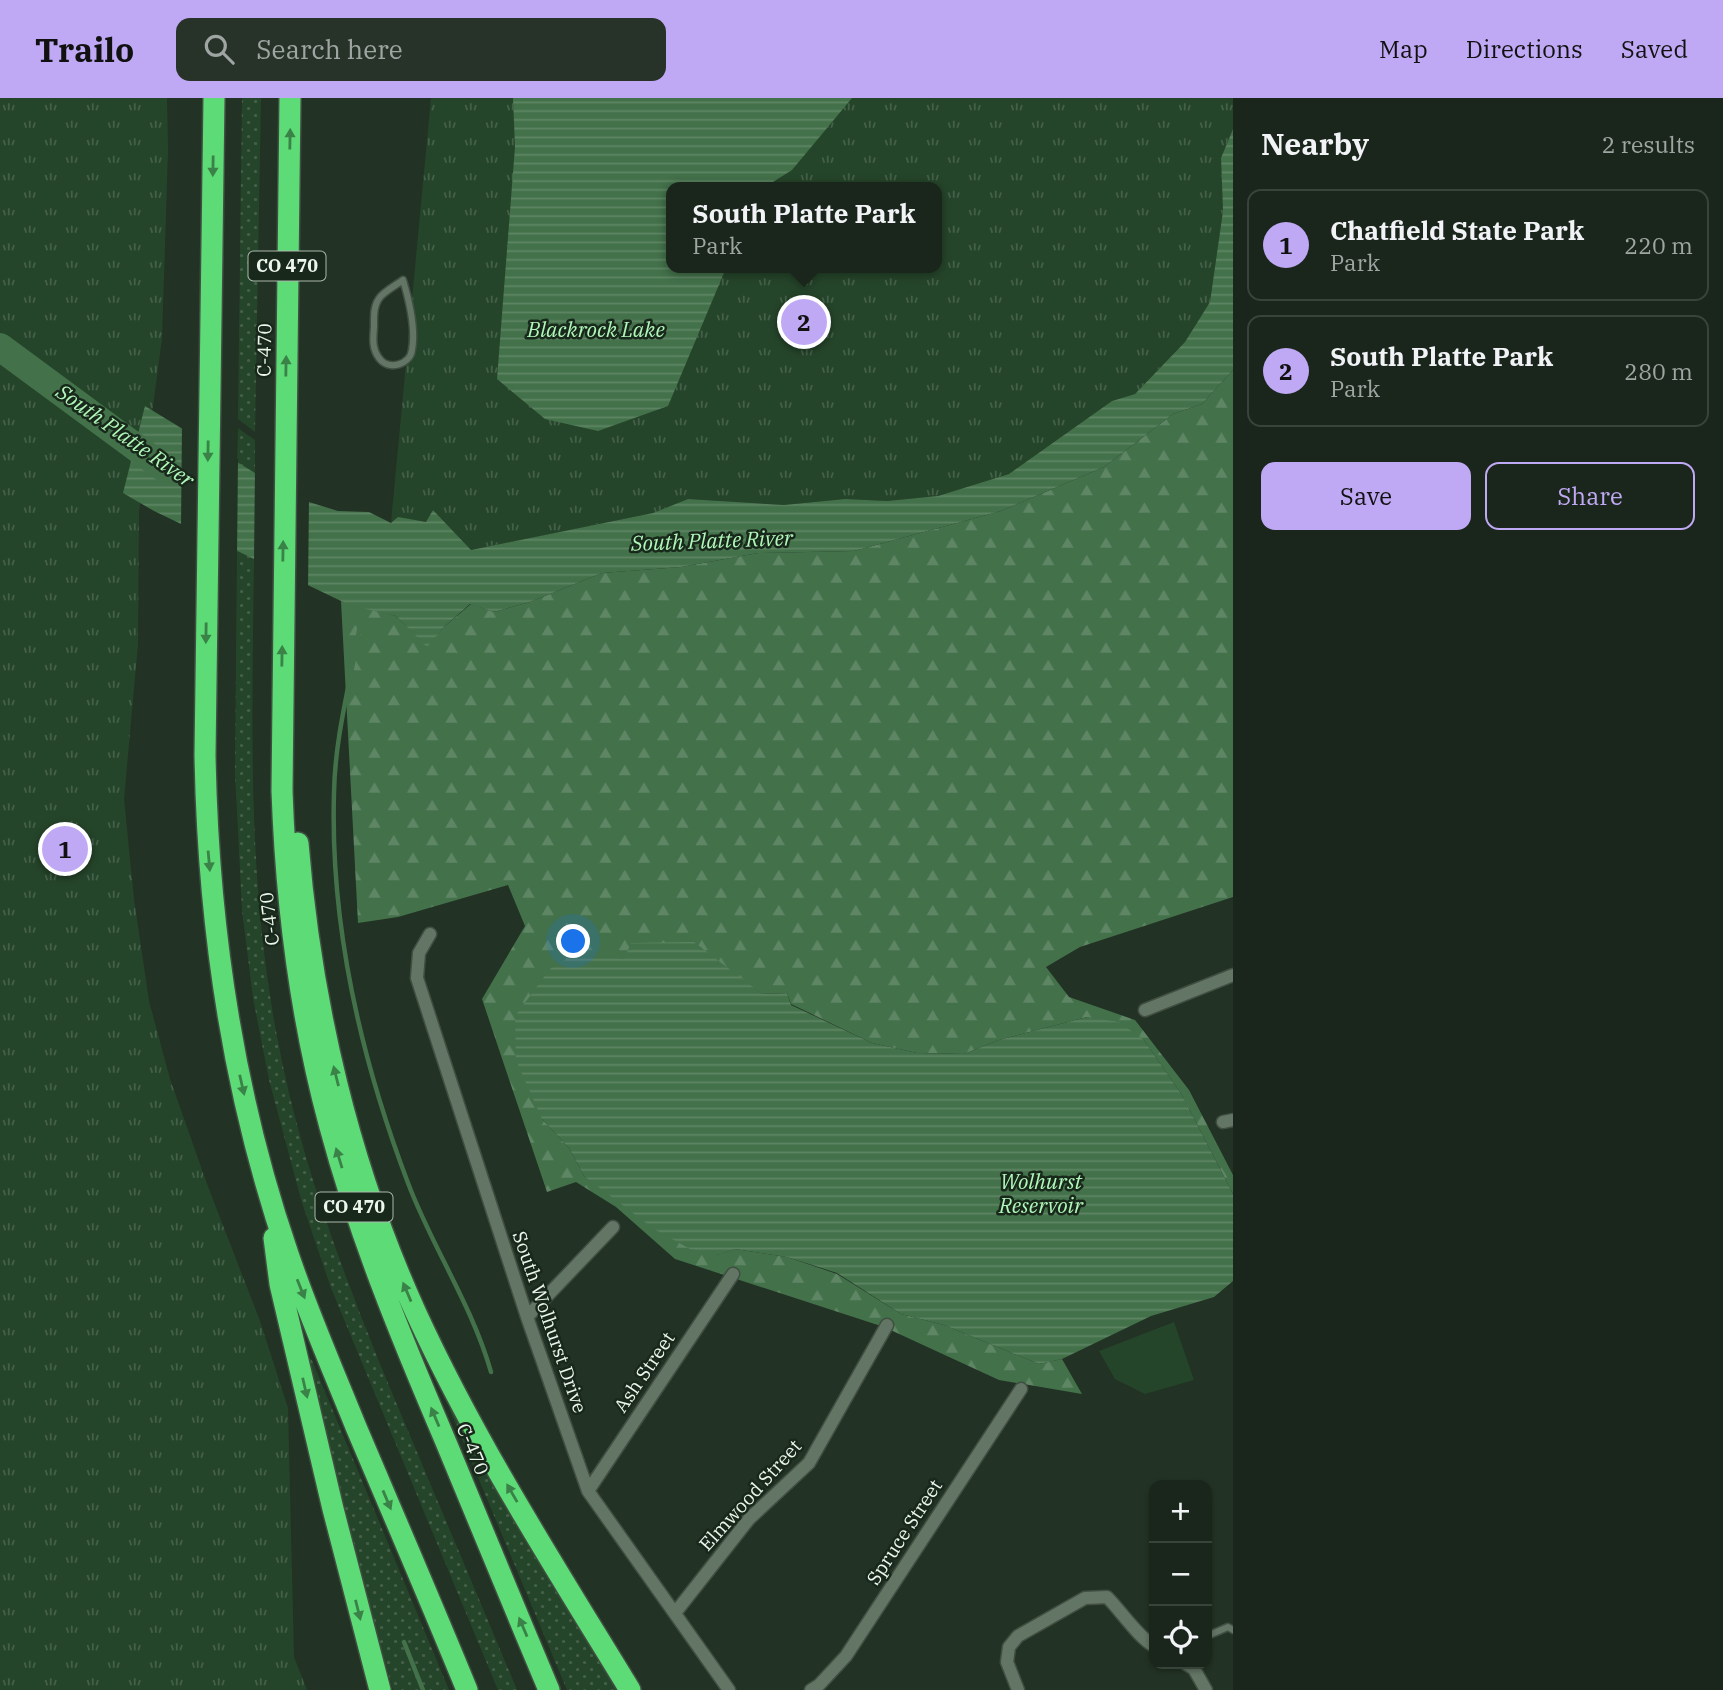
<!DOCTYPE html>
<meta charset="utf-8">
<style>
body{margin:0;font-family:"IBM Plex Serif",serif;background:#273228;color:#f1f3f6}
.controls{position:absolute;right:21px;bottom:21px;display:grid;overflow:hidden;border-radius:14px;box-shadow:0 2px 5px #0004}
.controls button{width:63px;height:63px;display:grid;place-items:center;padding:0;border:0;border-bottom:2px solid #38433a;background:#1a261b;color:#f1f3f6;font:35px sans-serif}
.you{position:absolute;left:574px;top:844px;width:24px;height:24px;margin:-18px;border:5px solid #fff;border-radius:50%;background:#1a73e8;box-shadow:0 0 0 10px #1a73e833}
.badge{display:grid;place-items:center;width:46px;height:46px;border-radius:50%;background:#bfa8f4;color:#111;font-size:23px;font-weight:700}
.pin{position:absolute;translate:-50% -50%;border:4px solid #fff;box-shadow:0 2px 7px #0006}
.popup{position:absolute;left:666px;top:84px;width:276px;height:91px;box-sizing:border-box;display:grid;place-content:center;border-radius:14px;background:#1a261b;filter:drop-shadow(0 2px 5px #0005);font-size:23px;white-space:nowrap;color:#9fa5a3}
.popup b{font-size:26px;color:#f1f3f6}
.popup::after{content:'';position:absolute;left:50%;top:100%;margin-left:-14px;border:14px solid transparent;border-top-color:#1a261b}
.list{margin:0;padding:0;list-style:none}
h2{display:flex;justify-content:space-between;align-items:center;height:91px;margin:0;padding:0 28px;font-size:30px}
h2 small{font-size:23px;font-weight:400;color:#9fa5a3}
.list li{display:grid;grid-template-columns:46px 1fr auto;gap:21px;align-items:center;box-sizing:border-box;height:112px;margin:0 14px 14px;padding:0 14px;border:2px solid #38433a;border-radius:14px}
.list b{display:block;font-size:26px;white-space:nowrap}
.list p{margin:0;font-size:23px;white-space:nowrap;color:#9fa5a3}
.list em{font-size:23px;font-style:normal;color:#9fa5a3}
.actions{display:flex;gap:14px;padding:21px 28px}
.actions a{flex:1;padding:16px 0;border:2px solid #bfa8f4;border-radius:14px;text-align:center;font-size:24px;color:#bfa8f4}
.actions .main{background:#bfa8f4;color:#111}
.icon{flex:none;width:38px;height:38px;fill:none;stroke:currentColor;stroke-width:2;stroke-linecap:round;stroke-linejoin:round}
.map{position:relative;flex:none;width:1233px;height:1592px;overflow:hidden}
header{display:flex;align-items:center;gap:42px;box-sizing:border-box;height:98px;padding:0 35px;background:#bfa8f4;color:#111}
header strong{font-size:33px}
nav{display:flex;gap:38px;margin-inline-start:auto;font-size:24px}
.search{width:490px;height:63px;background:#273228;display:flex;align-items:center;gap:18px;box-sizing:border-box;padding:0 24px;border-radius:14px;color:#9fa5a3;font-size:26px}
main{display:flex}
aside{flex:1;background:#1a261b}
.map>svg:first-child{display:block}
.grass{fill:url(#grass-dots)}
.forest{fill:url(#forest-firs)}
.park{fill:url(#park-tufts);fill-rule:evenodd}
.garden{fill:#25452a}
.water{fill:url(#water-rules)}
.pier{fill:#223224}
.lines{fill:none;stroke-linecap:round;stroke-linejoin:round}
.stream{stroke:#43714a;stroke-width:4.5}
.river{stroke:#43714a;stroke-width:28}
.lane-casing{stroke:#414f43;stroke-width:9}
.street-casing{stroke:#414f43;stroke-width:15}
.highway-casing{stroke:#414f43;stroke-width:24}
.lane{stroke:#637564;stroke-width:6}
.street{stroke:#637564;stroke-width:12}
.highway{stroke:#5cdb76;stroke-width:21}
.oneway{fill:#3a8248}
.labels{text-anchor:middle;stroke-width:5;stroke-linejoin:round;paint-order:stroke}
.shield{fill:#18281b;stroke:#acb8ad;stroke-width:2}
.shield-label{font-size:18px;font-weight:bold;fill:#ecf6ec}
.street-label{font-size:19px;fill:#ecf6ec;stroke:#18281b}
.water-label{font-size:21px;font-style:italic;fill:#b0f7b9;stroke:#18281b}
</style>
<header>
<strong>Trailo</strong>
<div class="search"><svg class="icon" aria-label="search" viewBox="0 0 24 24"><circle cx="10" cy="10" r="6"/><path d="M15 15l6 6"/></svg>Search here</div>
<nav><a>Map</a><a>Directions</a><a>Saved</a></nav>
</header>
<main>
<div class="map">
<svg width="1233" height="1592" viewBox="0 0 1233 1592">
<defs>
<pattern id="grass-dots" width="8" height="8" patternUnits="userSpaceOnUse" patternTransform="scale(1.75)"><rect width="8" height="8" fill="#25452a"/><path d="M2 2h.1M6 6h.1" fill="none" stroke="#456049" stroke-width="1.8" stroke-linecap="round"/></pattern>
<pattern id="forest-firs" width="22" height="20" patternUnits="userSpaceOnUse" patternTransform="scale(1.75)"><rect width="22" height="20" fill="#43714a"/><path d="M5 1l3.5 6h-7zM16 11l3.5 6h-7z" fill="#5e8664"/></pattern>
<pattern id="park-tufts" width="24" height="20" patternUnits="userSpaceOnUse" patternTransform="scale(1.75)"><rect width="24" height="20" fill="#25452a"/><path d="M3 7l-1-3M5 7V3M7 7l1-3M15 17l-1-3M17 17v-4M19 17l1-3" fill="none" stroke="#456049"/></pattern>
<pattern id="water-rules" width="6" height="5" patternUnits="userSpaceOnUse" patternTransform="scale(1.75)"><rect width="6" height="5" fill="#43714a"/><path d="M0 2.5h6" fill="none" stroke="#5e8664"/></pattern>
</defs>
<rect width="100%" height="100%" fill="#223224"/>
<!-- grass -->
<path class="grass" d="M242 0H261L255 334 238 321Z
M238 330 255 342V375L237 365Z
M237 453 254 461C252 619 247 777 276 933 302 1077 357 1213 414 1347 448 1428 483 1510 517 1592H498L331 1190 302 1105 269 982 253 900 242 812 235 675Z
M311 1260 449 1592H393L366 1498 308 1262Z
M452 1308 539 1461 617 1592H567L449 1310Z"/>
<!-- forest -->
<path class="forest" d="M1233 272V799L1080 849 1046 869 1069 899 1135 922 1189 992 1233 1077V1096L1182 997 1144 942 1087 919 999 942 964 956 917 955 872 945 791 906 787 895 762 896 736 878 624 862 542 1021 569 1050 584 1078 718 1157 735 1151 787 1159 837 1176 901 1216 944 1227 1039 1266 1062 1261 1082 1296 999 1282 884 1229 675 1161 616 1109 576 1084 547 1094 482 901 525 828 508 787 398 819 358 825 341 503 396 518 427 548 444 529 471 506 494 514 530 504 602 475 681 469 758 455 854 453 1001 413 1104 369 1173 316 1202 306Z"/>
<!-- park -->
<path class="park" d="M0 0H167L168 52 162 240 139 414 138 546 124 701 134 801 149 903 170 981 207 1086 260 1223 288 1310 294 1559 307 1592H0Z
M431 0H1233V31L1221 60 1223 113 1210 204 1185 244 1135 296 1112 303 1009 376 938 398 887 403 845 401 784 407 688 401 653 415 471 452 433 412 426 424 391 425ZM671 89H937V170H671Z"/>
<!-- garden -->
<path class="garden" d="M1174 1224 1194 1282 1145 1296 1115 1281 1099 1253Z"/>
<!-- water -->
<path class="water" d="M513 0H852L792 72 765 89H671V170H726L668 308 598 333 545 321 497 281 515 49Z
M1233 31V272L1202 306 1173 316 1104 369 1001 413 854 453 758 455 681 469 602 475 530 504 494 514 470 506 444 529 427 549 396 518 353 508 341 503 154 413 123 395 145 308 255 375 309 404 338 413 369 414 391 425 398 419 426 424 433 412 471 452 653 415 688 401 784 407 845 401 887 403 938 398 1009 376 1112 303 1135 296 1185 244 1210 204 1223 113 1221 60Z
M694 844 762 896 787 895 791 907 872 945 917 955 964 956 999 942 1087 919 1119 924 1144 942 1182 997 1233 1096V1183L1214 1199 1151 1218 1062 1261 1039 1266 944 1227 901 1216 837 1175 787 1159 735 1151 719 1157 690 1151 654 1131 584 1078 569 1050 542 1021 516 962 515 918 550 871 579 854 624 861 631 845Z"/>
<!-- pier -->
<path class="pier" d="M182 327 238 361 237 457 181 430Z
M255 371 309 400 308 491 254 465Z"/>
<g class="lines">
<!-- stream -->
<path class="stream" d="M0 259 6 254
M363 507C355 569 335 631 334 695 330 828 361 961 408 1085 432 1149 472 1207 491 1274
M404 1544 423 1592"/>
<!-- river -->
<path class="river" d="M0 249 164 370"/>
<defs>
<path id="lane" d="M403 182C409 202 416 231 412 252 410 267 388 273 379 260 372 251 373 240 374 229 374 218 373 207 381 198 387 192 396 187 403 182Z
M1207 1538 1228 1529 1233 1532"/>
<path id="street" d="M430 836 419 855 417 880 527 1219 588 1393 729 1592
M1145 912 1233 877
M1223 1024 1233 1022
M527 1219 613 1129
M588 1393 733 1176
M675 1515 749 1421 809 1365 887 1227
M1186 1566 1194 1571 1206 1592
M811 1592 819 1587 846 1558 1021 1291
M1018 1592 1007 1564 1009 1549 1018 1538 1085 1500 1107 1499C1121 1513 1138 1539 1154 1548"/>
<path id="highway" d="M214 0 205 657C208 827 233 996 288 1156 308 1215 333 1272 356 1329 393 1416 431 1504 467 1592
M290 0 282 693C286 806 300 919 330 1029 359 1137 401 1239 445 1342 480 1426 514 1509 549 1592
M298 745C311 906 349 1068 416 1215 476 1346 555 1469 630 1592
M274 1140 280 1186 333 1411 380 1592"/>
</defs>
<!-- lane casing -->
<use href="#lane" class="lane-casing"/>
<!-- street casing -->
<use href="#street" class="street-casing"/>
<!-- highway casing -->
<use href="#highway" class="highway-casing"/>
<!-- lane -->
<use href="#lane" class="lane"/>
<!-- street -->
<use href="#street" class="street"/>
<!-- highway -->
<use href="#highway" class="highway"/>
</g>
<!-- one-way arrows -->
<defs><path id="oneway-solid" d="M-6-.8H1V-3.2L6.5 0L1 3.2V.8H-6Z" transform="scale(1.75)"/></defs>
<g class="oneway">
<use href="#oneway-solid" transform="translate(290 41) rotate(-89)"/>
<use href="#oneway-solid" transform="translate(213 68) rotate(91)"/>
<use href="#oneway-solid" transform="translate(286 268) rotate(-89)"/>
<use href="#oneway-solid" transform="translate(208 353) rotate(91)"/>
<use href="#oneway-solid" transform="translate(283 453) rotate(-89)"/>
<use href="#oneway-solid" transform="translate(206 535) rotate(91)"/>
<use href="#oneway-solid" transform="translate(282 558) rotate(-89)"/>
<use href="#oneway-solid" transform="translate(209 763) rotate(85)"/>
<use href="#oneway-solid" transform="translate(336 978) rotate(-104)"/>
<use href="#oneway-solid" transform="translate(242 987) rotate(77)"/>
<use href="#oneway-solid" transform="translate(339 1060) rotate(-107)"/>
<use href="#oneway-solid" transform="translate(301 1191) rotate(68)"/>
<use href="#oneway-solid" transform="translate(407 1194) rotate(-113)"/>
<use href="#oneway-solid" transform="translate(305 1290) rotate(77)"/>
<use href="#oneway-solid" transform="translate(435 1319) rotate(-113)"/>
<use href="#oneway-solid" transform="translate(512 1395) rotate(-120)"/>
<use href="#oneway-solid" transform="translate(387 1402) rotate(67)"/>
<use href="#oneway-solid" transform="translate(358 1512) rotate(76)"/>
<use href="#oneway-solid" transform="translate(523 1529) rotate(-113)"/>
</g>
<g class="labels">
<!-- shield labels -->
<g class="shield">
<rect x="248.5" y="153.5" width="77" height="29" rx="5"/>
<rect x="315.5" y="1094.5" width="77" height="29" rx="5"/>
</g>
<g class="shield-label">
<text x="287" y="174">CO 470</text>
<text x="354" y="1115">CO 470</text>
</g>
<!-- street labels -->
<g class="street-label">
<text transform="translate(264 252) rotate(-89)" y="7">C-470</text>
<text transform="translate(269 821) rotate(-97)" y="7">C-470</text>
<text transform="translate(550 1224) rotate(71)" y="7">South Wolhurst Drive</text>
<text transform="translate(644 1274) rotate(-56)" y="7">Ash Street</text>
<text transform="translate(473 1351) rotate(67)" y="7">C-470</text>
<text transform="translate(750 1397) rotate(-48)" y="7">Elmwood Street</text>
<text transform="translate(904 1434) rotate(-57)" y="7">Spruce Street</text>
</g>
<!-- water labels -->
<g class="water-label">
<text x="596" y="239">Blackrock Lake</text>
<text transform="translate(125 338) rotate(35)" y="7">South Platte River</text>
<text transform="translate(712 443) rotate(-2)" y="7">South Platte River</text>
<text x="1041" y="1091">Wolhurst<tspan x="1041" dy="24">Reservoir</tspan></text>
</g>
</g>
</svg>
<div class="controls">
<button>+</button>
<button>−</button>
<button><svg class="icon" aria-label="locate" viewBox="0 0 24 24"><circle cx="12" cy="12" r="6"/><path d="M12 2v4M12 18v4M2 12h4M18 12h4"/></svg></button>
</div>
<div class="you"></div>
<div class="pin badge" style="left:65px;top:751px">1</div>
<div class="pin badge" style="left:804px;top:224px">2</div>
<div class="popup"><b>South Platte Park</b>Park</div>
</div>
<aside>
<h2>Nearby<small>2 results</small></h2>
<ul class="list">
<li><span class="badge">1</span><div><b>Chatfield State Park</b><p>Park</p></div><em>220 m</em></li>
<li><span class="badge">2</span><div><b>South Platte Park</b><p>Park</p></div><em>280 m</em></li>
</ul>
<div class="actions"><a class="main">Save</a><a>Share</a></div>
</aside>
</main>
